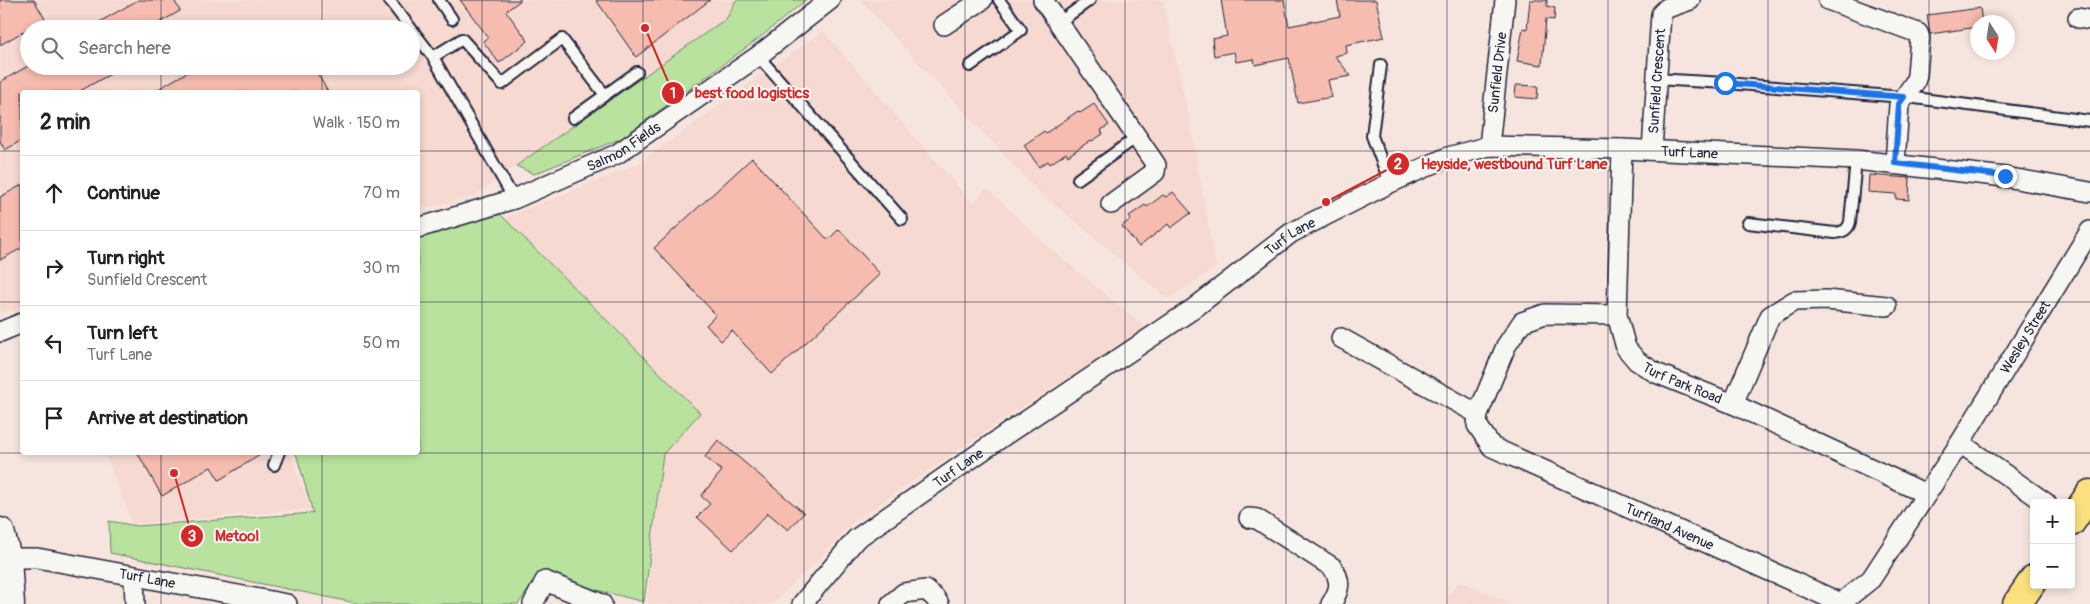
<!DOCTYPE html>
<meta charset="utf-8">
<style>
body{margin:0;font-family:Pangolin,sans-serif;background:#f2f2f2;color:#222}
.controls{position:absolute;right:15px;bottom:15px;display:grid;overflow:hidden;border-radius:5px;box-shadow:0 2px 8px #0003}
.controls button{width:45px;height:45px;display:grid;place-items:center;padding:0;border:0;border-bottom:1px solid #e0e0e0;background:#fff;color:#222;font:25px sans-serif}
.compass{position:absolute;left:1970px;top:15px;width:45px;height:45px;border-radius:50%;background:#fff;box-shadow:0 2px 8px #0003;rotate:168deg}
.stop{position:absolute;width:15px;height:15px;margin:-11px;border:4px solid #1a73e8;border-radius:50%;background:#fff}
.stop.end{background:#1a73e8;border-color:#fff;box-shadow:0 1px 5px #0008}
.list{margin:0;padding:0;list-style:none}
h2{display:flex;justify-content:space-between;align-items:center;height:65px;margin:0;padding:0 20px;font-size:21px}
h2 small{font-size:16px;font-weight:400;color:#767676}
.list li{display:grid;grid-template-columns:32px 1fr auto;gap:15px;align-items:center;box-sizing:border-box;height:75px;padding:0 20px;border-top:1px solid #e0e0e0}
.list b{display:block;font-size:19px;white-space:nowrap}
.list p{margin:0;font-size:16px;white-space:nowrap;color:#767676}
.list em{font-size:16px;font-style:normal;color:#767676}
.icon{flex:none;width:28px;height:28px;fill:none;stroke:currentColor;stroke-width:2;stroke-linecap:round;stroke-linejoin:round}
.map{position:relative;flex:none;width:2090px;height:604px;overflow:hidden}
.search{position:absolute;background:#fff;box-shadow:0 2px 8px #0003;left:20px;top:20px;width:400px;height:55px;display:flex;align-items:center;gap:12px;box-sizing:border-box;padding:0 18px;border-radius:28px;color:#767676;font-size:19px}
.panel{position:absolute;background:#fff;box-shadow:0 2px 8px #0003;left:20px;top:90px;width:400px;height:365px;border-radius:5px}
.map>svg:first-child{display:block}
.built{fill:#f6d9d0;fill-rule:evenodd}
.green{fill:#b8e29e;stroke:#6d826c}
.building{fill:#f6bcaf;stroke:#22223b}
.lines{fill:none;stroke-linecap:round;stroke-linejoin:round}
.lane-casing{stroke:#22223b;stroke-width:14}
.street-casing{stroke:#22223b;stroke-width:22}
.secondary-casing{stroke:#22223b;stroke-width:31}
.primary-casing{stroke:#22223b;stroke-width:31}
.lane{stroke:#f6f6f2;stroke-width:10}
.street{stroke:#f6f6f2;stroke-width:19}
.secondary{stroke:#f6f6f2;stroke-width:28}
.primary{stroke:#fbe080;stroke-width:28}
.route{stroke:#1a73e8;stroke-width:6}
.grid{fill:none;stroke:#22223b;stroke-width:1;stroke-opacity:0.55}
.labels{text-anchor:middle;stroke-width:4;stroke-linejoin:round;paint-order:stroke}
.street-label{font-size:14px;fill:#22223b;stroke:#f6f6f2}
.leader{fill:none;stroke:#d62828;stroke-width:2}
.callout-dot{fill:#d62828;stroke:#f6f6f2;stroke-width:2}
.mark-label{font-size:15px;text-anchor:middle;font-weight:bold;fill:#fff}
.callout-label{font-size:15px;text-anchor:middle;font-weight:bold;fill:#d62828;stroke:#f6f6f2;stroke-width:4;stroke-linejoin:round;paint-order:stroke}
</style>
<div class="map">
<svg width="2090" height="604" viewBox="0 0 2090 604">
<rect width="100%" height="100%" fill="#f6e5de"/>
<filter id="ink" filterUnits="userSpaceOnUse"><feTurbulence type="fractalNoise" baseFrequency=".02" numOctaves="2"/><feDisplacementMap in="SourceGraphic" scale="10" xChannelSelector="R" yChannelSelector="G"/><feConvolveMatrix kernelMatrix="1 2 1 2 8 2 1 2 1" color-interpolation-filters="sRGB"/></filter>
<g filter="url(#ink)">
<!-- built -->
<path class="built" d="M0 0H736L727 18 474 196 418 210V92H22V308L0 313ZM29 29H411V66H29Z
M860 0H1163L1191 128 1216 267 1168 299 1034 187Z
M823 31 972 203 987 188 1048 247 1148 329 1014 412 851 523 825 553 772 604H650L647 601 663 454 700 413 505 218 638 164Z
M105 453H290L310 509 133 524Z
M1459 581 1513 604H1444Z"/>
<!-- green -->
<path class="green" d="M736 0H806L758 39 622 138 534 174 516 166 727 18Z
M500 214 700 413 663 454 644 602 539 575 518 604H361L110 553 109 521 137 526 313 513 296 453 418 452V235Z"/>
<!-- building -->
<path class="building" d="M0 0H34L45 19 0 45Z
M138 0H174L180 11 148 29H87Z
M460 0H521L506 11 528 41 499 63 483 41 488 37Z
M596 0H710L636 57Z
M1221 0H1284L1289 26 1340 16 1337 0H1376L1384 37 1346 45 1347 53 1335 56 1351 76 1328 80 1332 97 1298 103 1289 58 1255 65 1254 59 1236 62 1234 52 1214 56 1212 39 1227 36Z
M1530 0H1547V6L1555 8 1554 20 1546 19 1542 65 1517 61 1523 28 1527 29Z
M1980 8 1982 22H1978V27L1930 34 1927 15Z
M28 66H125L78 92H22V140L5 150 0 141V82Z
M198 66H313L328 92H153Z
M1516 85 1538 86 1537 99 1515 97Z
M1094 104 1109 125 1101 130 1103 134 1092 141 1091 140 1068 156 1066 153 1050 164 1048 161 1039 167 1024 145 1044 131 1046 133 1078 111 1080 113Z
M752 158 828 240 839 229 880 274 772 374 732 331 721 341 706 325 716 315 654 248Z
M1869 175 1910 178 1909 200 1896 199V194L1868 192Z
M22 185V248L0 260V197Z
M1173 192 1191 213 1171 228 1168 224 1139 247 1122 226 1131 219 1129 216 1145 205 1147 207 1163 195 1166 197Z
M718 440 804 513 788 530 768 513 733 550 697 517 710 504 701 496 722 471 705 457Z
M137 452H265L219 480 211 467 162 496Z"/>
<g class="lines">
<defs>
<path id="lane" d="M389 0 433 57 514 199
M439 0 452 19
M1058 23 1090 0
M758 56 902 219
M433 57 462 39 502 84 562 39 605 95 637 72
M1381 65 1372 136 1390 183
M970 66 1021 30 999 0
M1655 79 1725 83 1904 97
M1915 98 2090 121
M573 118 605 95
M1078 179 1137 137
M1748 223 1835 233C1843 232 1848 230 1850 222L1856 160
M274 465 279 452"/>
<g id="street">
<path d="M1043 0 1156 165 1155 172 1111 204"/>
<path d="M1828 0 1918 33 1920 38 1917 75 1915 82 1899 105 1895 163"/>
<path d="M2078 18 2090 20"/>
<path d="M944 25 982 0"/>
<path id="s1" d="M1489 146 1505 0"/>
<path id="s2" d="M1622 149 1617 315 1626 348 1637 361 1656 373 1733 404 1926 494"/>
<path id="s3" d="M1652 150 1661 14 1667 8 1690 0"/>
<path id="s4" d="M418 228 514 199 617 154 758 56 830 0"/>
<path id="s5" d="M1617 315 1545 314 1522 322 1506 346 1478 414 1477 425 1492 447 1841 603 1871 579 1960 443 2090 231"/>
<path d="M0 332 22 323"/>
<path d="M1341 338 1478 414"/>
<path d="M1733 404 1770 316 1794 301 1826 300 1887 306"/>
<path d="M1960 443 2046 503"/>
<path d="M1249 518 1257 519 1332 567C1342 581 1340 590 1331 604"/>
<path id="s6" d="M7 558H37L287 604"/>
<path d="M134 576 135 604"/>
<path d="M533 604 545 581 602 604"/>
<path id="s7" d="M802 604 856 539 1005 435 1193 309 1291 233 1390 183 1448 157 1489 146 1622 149 1856 160 2005 177 2090 192"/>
<path d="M891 604 904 593 926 590 935 598 939 604"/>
</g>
<path id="secondary" d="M0 532 7 558 10 604"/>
<path id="primary" d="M2071 522 2090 494
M2017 604 2034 579"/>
</defs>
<!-- lane casing -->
<use href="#lane" class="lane-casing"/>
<!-- street casing -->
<use href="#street" class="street-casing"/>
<!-- secondary casing -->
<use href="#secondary" class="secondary-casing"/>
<!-- primary casing -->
<use href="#primary" class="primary-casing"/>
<!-- lane -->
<use href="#lane" class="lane"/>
<!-- street -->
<use href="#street" class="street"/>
<!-- secondary -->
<use href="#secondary" class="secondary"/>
<!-- primary -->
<use href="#primary" class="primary"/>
</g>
</g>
<g class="lines" filter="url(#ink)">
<!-- route -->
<path class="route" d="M1725 83 1904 97 1899 104 1895 163 2005 176"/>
</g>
<!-- grid -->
<path class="grid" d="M161 0V29M322 0V29M482 0V604M643 0V604M804 0V604M965 0V604M1125 0V604M1286 0V604M1447 0V604M1608 0V604M1768 0V604M1929 0V604M161 66V92M322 66V92M0 151H22M418 151H2090M0 302H22M418 302H2090M161 452V604M322 452V604M0 453H2090"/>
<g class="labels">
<!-- street labels -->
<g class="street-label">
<text dy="5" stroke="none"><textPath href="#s1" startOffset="74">Sunfield Drive</textPath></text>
<text dy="5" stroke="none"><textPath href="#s3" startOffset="69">Sunfield Crescent</textPath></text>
<text dy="5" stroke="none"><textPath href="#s4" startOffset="222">Salmon Fields</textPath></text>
<text dy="5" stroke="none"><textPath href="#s7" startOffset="1034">Turf Lane</textPath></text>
<text dy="5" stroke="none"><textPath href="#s7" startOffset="614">Turf Lane</textPath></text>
<text dy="5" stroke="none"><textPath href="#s5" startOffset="944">Wesley Street</textPath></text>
<text dy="5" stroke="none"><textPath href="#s2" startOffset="268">Turf Park Road</textPath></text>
<text dy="5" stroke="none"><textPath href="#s7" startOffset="209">Turf Lane</textPath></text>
<text dy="5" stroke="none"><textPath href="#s5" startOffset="431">Turfland Avenue</textPath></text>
<text dy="5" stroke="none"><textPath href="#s6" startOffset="142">Turf Lane</textPath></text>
</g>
</g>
<!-- callouts -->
<path class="leader" d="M645 28L673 93M1326 202L1398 164M174 473L192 536"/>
<g class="callout-dot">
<circle cx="645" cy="28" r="5"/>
<circle cx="1326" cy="202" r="5"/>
<circle cx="174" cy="473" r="5"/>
<circle cx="673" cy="93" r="12"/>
<circle cx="1398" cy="164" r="12"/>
<circle cx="192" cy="536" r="12"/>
</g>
<g class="mark-label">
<text x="673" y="98">1</text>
<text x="1398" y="169">2</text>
<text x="192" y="541">3</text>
</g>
<g class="callout-label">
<text x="752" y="98">best food logistics</text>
<text x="1514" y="169">Heyside, westbound Turf Lane</text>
<text x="237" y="541">Metool</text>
</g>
</svg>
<div class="controls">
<button>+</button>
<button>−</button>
</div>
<svg class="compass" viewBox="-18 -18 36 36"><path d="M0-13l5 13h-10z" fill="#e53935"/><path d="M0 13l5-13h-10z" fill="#767676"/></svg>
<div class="stop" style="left:1725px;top:83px"></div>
<div class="stop end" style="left:2005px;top:176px"></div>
<div class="search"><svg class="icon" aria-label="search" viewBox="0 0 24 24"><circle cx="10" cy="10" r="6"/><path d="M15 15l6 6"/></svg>Search here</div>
<section class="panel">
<h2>2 min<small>Walk · 150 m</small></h2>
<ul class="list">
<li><svg class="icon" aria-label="ahead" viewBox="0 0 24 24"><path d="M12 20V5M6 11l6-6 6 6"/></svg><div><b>Continue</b></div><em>70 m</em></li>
<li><svg class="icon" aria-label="right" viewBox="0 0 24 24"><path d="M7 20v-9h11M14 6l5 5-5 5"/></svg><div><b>Turn right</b><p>Sunfield Crescent</p></div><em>30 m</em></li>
<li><svg class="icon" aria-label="left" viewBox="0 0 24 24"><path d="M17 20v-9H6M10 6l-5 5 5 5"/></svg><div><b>Turn left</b><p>Turf Lane</p></div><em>50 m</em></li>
<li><svg class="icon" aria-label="arrive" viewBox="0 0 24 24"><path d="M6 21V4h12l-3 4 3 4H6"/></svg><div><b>Arrive at destination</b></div></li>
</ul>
</section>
</div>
